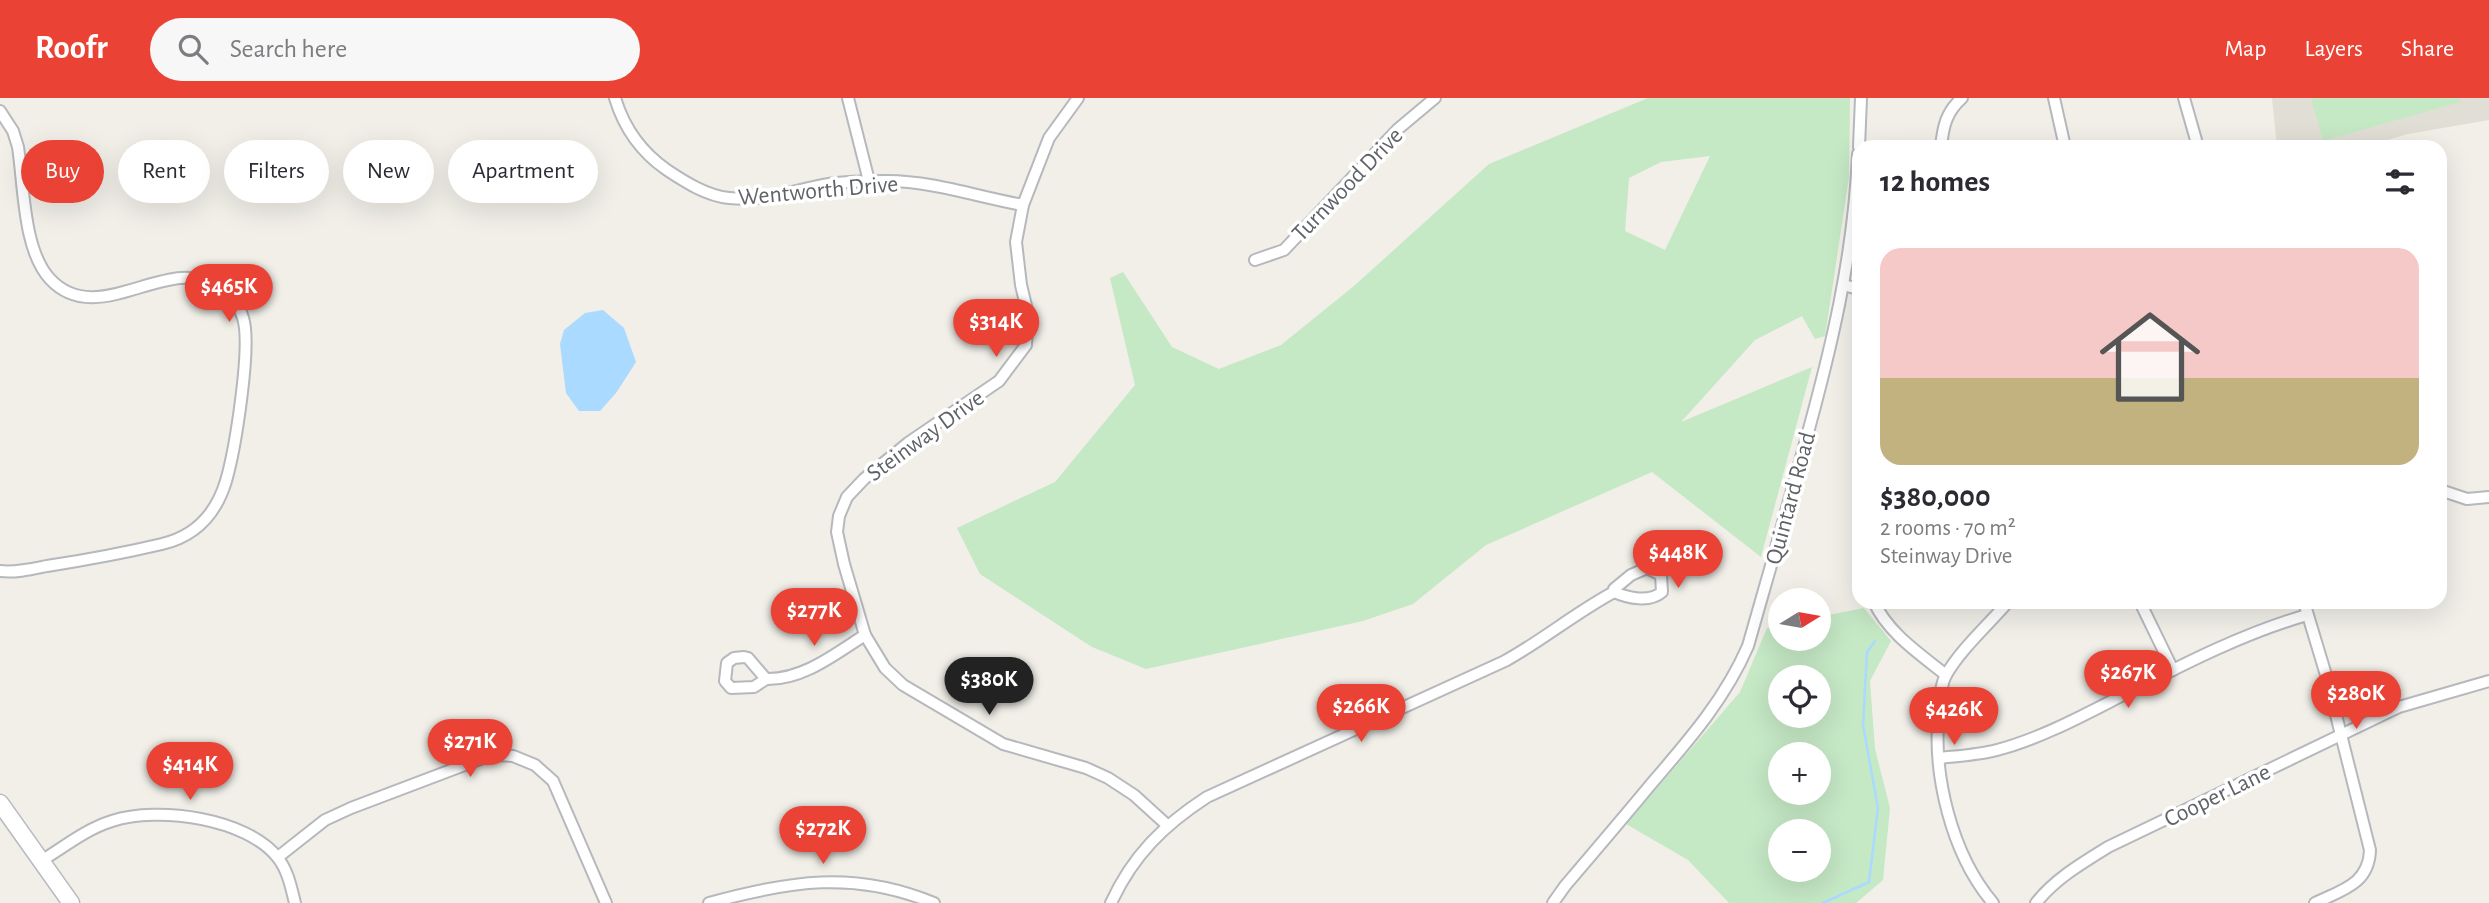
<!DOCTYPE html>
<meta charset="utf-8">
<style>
body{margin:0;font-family:"Alegreya Sans",sans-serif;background:#f7f7f7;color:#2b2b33;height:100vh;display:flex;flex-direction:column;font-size:26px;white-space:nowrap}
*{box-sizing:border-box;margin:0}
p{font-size:23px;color:#7c7c81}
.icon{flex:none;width:38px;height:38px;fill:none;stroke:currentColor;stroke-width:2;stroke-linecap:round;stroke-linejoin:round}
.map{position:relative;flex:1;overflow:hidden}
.side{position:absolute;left:1852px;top:42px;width:595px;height:469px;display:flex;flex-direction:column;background:#fff;border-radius:21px;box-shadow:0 7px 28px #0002}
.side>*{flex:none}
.hud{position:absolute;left:21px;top:42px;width:665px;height:63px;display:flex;gap:14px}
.needle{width:46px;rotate:79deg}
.buttons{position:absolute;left:1768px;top:490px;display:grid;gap:14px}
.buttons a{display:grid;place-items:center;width:63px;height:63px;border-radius:50%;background:#fff;box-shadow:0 7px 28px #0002;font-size:35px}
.price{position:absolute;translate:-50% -60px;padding:0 16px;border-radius:24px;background:#ea4335;color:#fff;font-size:23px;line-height:46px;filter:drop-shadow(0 2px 4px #0008)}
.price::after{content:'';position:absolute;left:50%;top:42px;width:21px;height:16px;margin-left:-10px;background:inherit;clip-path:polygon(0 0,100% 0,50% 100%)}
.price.current{background:#222;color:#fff}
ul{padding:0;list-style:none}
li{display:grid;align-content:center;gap:14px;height:371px;padding:0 28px}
li span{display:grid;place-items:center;height:217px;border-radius:21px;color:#555}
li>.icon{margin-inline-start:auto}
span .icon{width:126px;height:126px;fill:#fffc;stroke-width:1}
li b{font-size:30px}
h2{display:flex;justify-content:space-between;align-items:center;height:84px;padding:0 28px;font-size:30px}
.pill{padding:0 24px;border-radius:32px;background:#fff;box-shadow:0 7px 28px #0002;font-size:24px;line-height:63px}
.pill.current{background:#ea4335;color:#fff}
header{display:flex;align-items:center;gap:42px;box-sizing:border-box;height:98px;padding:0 35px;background:#ea4335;color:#fff}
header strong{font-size:33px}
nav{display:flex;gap:38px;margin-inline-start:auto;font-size:24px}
.search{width:490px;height:63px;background:#f7f7f7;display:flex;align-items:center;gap:18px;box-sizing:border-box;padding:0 24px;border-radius:38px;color:#7c7c81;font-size:26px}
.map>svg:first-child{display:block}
</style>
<header>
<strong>Roofr</strong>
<div class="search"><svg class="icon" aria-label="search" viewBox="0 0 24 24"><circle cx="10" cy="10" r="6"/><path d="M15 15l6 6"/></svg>Search here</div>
<nav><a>Map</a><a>Layers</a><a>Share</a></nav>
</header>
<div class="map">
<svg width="2489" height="805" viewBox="0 0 2489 805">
<rect width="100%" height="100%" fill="#f1efe8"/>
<path fill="#e1ded6" d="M 2272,0 L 2489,0 L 2489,22 L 2408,36 L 2364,49 L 2277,49 Z"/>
<g fill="#c5e8c5" fill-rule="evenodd">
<path d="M 1648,0 L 1850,0 L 1849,79 L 1825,238 L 1815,241 L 1802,218 L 1755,242 L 1681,324 L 1812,269 L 1761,459 L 1652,374 L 1486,447 L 1413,506 L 1363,523 L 1146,571 L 1092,549 L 980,476 L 957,430 L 1055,384 L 1135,287 L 1110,180 L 1123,174 L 1172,249 L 1219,271 L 1281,247 L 1354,188 L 1489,66 ZM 1710,58 L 1665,152 L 1625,133 L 1629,80 L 1661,64 Z"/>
<path d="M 2311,0 L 2459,0 L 2460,4 L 2323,43 Z"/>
<path d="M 1864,510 L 1891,543 L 1870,583 L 1875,651 L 1890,710 L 1883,782 L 1856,805 L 1729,805 L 1688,762 L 1626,726 L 1740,594 L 1767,530 L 1780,527 L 1780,541 L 1818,541 L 1818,519 ZM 1818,579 L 1818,618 L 1780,618 L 1780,579 ZM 1780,656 L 1818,656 L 1818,695 L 1780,695 ZM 1780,733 L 1818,733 L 1818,772 L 1780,772 Z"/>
</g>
<path fill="#aadaff" d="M 603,212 L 624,230 L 636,264 L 616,295 L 600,313 L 579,313 L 566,295 L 560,246 L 564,232 L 585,215 Z"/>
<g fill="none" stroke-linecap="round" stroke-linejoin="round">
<path stroke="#aadaff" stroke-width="2.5" d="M 1823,805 L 1869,784 L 1878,710 L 1863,627 L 1867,554 L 1875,543"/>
<g stroke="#b5b8bc" stroke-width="14">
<g id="street">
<path d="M 615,0 C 624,30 641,54 667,72 C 685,84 707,98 729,100 C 766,104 794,92 829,86 C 848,83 868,83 887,83 C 933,83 978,99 1023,107"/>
<path d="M 848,0 L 869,83"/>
<path d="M 1078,0 L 1049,40 L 1023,107 L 1016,144 L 1021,187 L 1028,216 L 1026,247 L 999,283 L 908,345 L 864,381 L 847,399 L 839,418 L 837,434 L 844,466 L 865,537 L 885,570 L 903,587 L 1003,646 L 1086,670 L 1108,680 L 1134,697 L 1167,727"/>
<path d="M 2054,0 L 2065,49"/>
<path d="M 2184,0 L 2198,49"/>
<path d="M 0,13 L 13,33 L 18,49 C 24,88 23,152 50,181 C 87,221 138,183 181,180 C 206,178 236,195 243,220 C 252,248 235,352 226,383 C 216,416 196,438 162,446 C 124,455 86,462 47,468 C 32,471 15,475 0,473"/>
<path d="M 1859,49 L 1861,0"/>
<path d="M 1941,49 C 1943,29 1946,14 1962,0"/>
<path d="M 1255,162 L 1284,152 L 1398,31 L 1435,0"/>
<path d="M 1844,187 L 1858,191"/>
<path d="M 2440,392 L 2467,401 L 2489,399"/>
<path d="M 1647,470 L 1661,477 L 1662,494 C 1649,505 1628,500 1614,494 L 1614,491 L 1631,477 Z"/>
<path d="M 1874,504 C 1888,535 1920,556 1946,577"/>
<path d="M 2140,504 L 2173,572"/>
<path d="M 2304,504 L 2326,577 L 2370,752 C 2369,786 2342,792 2315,805"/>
<path d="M 744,559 L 748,560 L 766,581 L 754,589 L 731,590 L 725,583 L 727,565 L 734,560 Z"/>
<path d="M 766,581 C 803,582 835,556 865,537"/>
<path d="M 1939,660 C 1958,658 1978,657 1997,652 C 2042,640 2084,617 2125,596 C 2184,566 2244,535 2307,517"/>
<path d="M 278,759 L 325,722 L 351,710 L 483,660 L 496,657 L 513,658 L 535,667 L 553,683 L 606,805"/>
<path d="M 41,763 C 64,749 86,731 112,723 C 158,708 247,720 278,760 C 288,773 291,789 295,805"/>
<path d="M 709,805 C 789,783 854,772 934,805"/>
<path d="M 1111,805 C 1133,757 1164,727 1207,699 L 1505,563 C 1543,542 1575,515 1614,494"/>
<path d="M 1553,805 L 1565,788 C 1594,754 1623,720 1652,685 C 1689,642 1725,601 1748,548 C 1767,482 1786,415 1804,349 C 1831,252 1854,157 1858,56"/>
<path d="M 1993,805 C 1952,757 1932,677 1939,614 C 1940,602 1940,588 1946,577 C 1961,551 1988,527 2008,504"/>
<path d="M 2036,805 C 2055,781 2082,765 2108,749 L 2399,609 L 2489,583"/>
</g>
</g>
<g stroke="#b6babf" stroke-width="19">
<path id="secondary" d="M 0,705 L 71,805"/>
</g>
<use href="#street" stroke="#fff" stroke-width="10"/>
<use href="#secondary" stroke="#fff" stroke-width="16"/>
</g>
<g text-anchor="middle" stroke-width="7" stroke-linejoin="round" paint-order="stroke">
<g font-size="24" fill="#5f6368" stroke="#fff">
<text transform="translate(1347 86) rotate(-46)" y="8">Turnwood Drive</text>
<text transform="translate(818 92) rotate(-5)" y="8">Wentworth Drive</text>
<text transform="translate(925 337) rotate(-36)" y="8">Steinway Drive</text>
<text transform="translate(1790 400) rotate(-75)" y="8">Quintard Road</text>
<text transform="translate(2217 697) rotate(-26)" y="8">Cooper Lane</text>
</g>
</g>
</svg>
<div class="buttons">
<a><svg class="needle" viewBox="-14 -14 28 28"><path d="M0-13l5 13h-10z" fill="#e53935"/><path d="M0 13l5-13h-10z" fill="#7c7c81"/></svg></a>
<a><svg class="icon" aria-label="locate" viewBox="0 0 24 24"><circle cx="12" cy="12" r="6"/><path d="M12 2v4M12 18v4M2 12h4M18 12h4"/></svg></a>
<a>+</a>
<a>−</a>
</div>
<b class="price" style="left:229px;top:226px">$465K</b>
<b class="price" style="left:996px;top:261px">$314K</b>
<b class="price" style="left:1678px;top:492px">$448K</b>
<b class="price" style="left:814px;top:550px">$277K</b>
<b class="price" style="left:2128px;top:612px">$267K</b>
<b class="price current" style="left:989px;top:619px">$380K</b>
<b class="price" style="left:2356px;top:633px">$280K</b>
<b class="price" style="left:1361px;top:646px">$266K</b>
<b class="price" style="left:1954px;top:649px">$426K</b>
<b class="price" style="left:470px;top:681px">$271K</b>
<b class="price" style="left:190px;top:704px">$414K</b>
<b class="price" style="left:823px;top:768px">$272K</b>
<div class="hud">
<a class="pill current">Buy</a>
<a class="pill">Rent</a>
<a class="pill">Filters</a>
<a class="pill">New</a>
<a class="pill">Apartment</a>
</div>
<section class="side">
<h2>12 homes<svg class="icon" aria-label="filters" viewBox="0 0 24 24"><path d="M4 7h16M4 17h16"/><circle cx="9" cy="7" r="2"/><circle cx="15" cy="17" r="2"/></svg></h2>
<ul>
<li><span style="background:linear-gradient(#f6c9c9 60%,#c2b280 0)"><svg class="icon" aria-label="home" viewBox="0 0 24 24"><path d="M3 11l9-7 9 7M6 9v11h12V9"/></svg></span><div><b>$380,000</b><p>2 rooms · 70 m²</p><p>Steinway Drive</p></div></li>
</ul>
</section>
</div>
